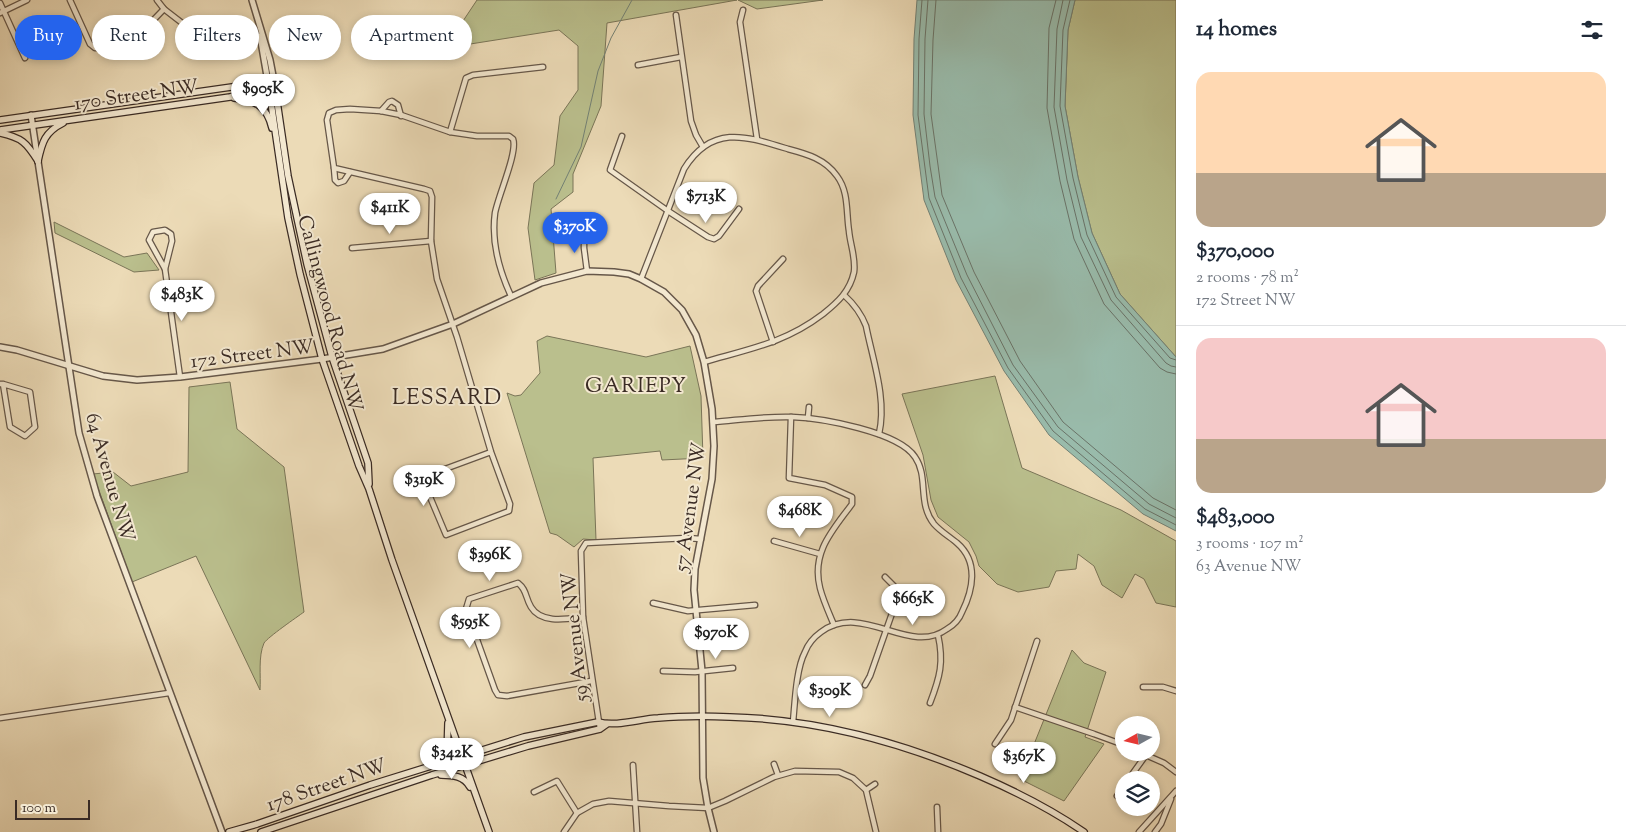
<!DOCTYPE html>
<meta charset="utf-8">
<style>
body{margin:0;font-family:"Sorts Mill Goudy",serif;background:#f6f6f7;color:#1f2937;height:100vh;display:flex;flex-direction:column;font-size:19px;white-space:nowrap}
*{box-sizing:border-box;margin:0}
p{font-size:16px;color:#747a83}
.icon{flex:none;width:28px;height:28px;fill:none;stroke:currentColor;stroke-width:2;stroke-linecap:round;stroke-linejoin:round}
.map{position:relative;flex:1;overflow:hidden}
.details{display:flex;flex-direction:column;background:#fff;width:450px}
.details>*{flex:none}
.hud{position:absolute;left:15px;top:15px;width:475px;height:45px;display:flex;gap:10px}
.needle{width:32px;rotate:262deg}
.controls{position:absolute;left:1115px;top:716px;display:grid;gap:10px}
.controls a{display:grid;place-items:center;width:45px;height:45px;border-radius:50%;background:#fff;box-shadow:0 2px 8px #0003;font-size:25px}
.scale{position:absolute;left:15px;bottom:12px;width:75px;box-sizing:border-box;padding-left:5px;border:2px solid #3a2b24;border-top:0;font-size:14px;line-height:18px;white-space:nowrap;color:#3a2b24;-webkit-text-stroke:4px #f3e8d0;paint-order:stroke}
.price{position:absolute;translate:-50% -42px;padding:0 11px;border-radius:18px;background:#fff;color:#222;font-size:16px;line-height:32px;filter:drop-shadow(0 1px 2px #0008)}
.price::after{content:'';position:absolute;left:50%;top:30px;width:15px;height:11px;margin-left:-8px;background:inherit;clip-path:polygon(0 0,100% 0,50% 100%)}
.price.on{background:#2563eb;color:#fff}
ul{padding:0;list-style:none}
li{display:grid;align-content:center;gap:10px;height:265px;padding:0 20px}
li+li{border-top:1px solid #e0e1e3}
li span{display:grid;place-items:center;height:155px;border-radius:15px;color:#555}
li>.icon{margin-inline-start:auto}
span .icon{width:90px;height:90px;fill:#fffc;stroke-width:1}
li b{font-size:21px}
h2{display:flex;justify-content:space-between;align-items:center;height:60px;padding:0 20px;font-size:21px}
.chip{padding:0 18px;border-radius:22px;background:#fff;box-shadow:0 2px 8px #0003;font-size:18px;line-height:45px}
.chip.on{background:#2563eb;color:#fff}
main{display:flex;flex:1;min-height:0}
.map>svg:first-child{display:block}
</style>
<main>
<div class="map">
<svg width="1176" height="832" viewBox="0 0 1176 832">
<rect width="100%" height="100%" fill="#ecdbb7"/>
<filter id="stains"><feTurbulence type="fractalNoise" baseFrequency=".004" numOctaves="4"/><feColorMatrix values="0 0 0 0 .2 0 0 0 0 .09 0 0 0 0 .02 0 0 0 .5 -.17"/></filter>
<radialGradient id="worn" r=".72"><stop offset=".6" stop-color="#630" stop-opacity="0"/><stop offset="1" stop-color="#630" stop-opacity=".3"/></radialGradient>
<g fill="#babf8d" stroke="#7a7558">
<path d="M 477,0 L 737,0 L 607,23 L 601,106 L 573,174 L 573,192 L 551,209 L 556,273 L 535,280 L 528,228 L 534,183 L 554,165 L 560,116 L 578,90 L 578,46 L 559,30 L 445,48 Z"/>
<path d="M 738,0 L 823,0 L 757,9 Z"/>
<path d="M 1075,0 L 1176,0 L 1176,357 L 1120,294 L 1092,233 L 1078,177 L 1065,106 L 1068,30 Z"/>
<path d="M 54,222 L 124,257 L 147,253 L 159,270 L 134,272 L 55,233 Z"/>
<path d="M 547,336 L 646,357 L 690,346 L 701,396 L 703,458 L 662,460 L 660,451 L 593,458 L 596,540 L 583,539 L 574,547 L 557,535 L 550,533 L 507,393 L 515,396 L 521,395 L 540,373 L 537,341 Z"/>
<path d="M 995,376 L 1022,468 L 1121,510 L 1176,541 L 1176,607 L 1156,603 L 1144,579 L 1135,574 L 1122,598 L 1102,585 L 1094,566 L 1078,554 L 1076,569 L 1056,571 L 1049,587 L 1018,592 L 997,584 L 979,566 L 976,556 L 969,542 L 938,517 L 931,500 L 923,455 L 902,394 Z"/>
<path d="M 230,382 L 237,429 L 284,467 L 304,612 C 297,617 268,637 264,643 C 258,657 261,675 260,690 L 196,556 L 132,582 L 93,474 L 113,472 L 131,486 L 188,472 L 189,387 Z"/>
<path d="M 1072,650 L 1084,663 L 1106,672 L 1085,737 L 1104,744 L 1064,801 L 1020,779 Z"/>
</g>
<path fill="#99bbab" stroke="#738175" d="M 917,0 L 1075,0 L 1068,30 L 1065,106 L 1078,177 L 1092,233 L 1120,294 L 1176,357 L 1176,531 L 1143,514 L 1049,435 L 1004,371 L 956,280 L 924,200 L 913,115 L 914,39 Z"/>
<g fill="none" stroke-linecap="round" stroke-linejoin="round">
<g stroke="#6a7368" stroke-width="1">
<path d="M 922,0 L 919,39 L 918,115 L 929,198 L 961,278 L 1008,368 L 1053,431 L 1145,509 L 1176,525"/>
<path d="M 928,0 L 925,39 L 924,114 L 930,166 L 935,197 L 967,275 L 1013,365 L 1058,427 L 1149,504 L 1176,518"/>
<path d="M 936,0 L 933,40 L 931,114 L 938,165 L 942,195 L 974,272 L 1020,361 L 1063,422 L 1153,498 L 1176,510"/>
<path d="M 1056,0 L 1049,28 L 1047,108 L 1060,181 L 1074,239 L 1104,304 L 1160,368 L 1167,372 L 1176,374"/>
<path d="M 1063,0 L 1057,29 L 1054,107 L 1067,180 L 1081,237 L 1111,300 L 1166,363 L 1171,366 L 1176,367"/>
<path d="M 1070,0 L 1063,30 L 1060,106 L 1073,178 L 1087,235 L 1116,297 L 1170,358 L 1176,360"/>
</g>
<path stroke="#738175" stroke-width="1" d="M 556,199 L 581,147 L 598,71 L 611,38 L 632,0"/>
<g stroke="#665749" stroke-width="7">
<g id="minor">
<path d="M 70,0 L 90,44 L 95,48 L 120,46 L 137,37 L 164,9"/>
<path d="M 157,0 L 164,9 L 186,26 L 207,31"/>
<path d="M 0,3 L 25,58"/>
<path d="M 743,10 L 740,22 L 757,139"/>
<path d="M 0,13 L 27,0"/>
<path d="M 676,15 L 691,121 L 696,135 L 703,147"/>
<path d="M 638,65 L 681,57"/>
<path d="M 381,111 L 389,102 L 392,101 L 398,105 L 401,116"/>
<path d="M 450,132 L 466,78 L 473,75 L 543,67"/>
<path d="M 622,136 L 610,170 L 668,211 L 708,237 L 714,239 L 719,236 L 739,209"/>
<path d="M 334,168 L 335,180 L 338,183 L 344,181 L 350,172"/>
<path d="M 165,230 L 171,234 L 172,241 L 165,269 L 149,240 L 153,232 Z"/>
<path d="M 584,236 L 584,248 L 587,271"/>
<path d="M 352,248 L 431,241"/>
<path d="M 165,269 L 180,377"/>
<path d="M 641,279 L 684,169 C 712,124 746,136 788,149 C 807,154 825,159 837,176 C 849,192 846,212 849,231 C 850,244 856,258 854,272 C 850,291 838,302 823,314 C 785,343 749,349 704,362"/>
<path d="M 844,295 C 854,304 861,313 866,326 C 873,361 887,399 879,434"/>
<path d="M 773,342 L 756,291 L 758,286 L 783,259"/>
<path d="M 0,384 L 3,384 L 30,392 L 35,427 L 25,436 L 10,427 L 3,384"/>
<path d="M 791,417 L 789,478 L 825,485 L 852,497 L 852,504 C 833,530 811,552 820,588 C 823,600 829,613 834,625"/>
<path d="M 808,418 L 809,407"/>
<path d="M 713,422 C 739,420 766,416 792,417 C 822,418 899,432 915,457 C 929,477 917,503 934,524 C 941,532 950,537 957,543 C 979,562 973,590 962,612 C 959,620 954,625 947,629 C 909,657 863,601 821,632 C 814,637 808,644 805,652 C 796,669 795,702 793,722"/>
<path d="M 491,452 L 426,476 L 425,485 L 446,535 L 509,511 L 510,504 L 491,452 L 457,337 L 437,279 L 431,241 L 432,197 L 430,191 L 424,189 L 334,168 L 327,120 L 329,113 L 336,110 L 350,109 L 381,111 L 401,115 L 450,132 L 477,136 L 509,136 L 513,139 C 518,152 498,196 495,213 C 491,243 499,270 511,296"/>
<path d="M 774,541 L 820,554"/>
<path d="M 653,603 L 688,611 L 755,605"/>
<path d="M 583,617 C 567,619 541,624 531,607 C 525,597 527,590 518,583 L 469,599 L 466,609 L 495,690 L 498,695 L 507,696 L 591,681"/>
<path d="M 663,671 L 695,672 L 733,668"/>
<path d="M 865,685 L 870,676 L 896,602 L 895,587 L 885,577"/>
<path d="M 1143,687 L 1163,687 L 1176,691"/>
<path d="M 930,703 C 940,677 944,662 938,635"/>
<path d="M 1015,707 L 1094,734 L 1124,745"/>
<path d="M 0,718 L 169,693"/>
<path d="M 600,729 L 583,617 L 581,551 L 586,543 L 687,538 L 701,539"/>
<path d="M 995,744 L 1011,720 L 1037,641"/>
<path d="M 1139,752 L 1164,763 L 1176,772"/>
<path d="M 774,764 L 778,775"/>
<path d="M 633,765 L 637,832"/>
<path d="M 1128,780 L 1146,755"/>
<path d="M 866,790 L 875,784"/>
<path d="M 534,792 L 557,781 L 577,813"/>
<path d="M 1117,796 L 1124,787"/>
<path d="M 937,807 L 938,832"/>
<path d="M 564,832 L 577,813 L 593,804 L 609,801 L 669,806 L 708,808 L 725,801 L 774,777 L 795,771 L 839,772 L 853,778 L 866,790 L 876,832"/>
<path d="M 1139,832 L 1176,791"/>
<path d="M 1155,832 L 1161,824 L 1171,799"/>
</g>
</g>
<g stroke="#665749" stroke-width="8">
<g id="tertiary">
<path d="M 252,0 L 270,60 L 274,81"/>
<path d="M 260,36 L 268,82"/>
<path d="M 31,115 L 79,433 L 97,496 L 222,832"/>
<path d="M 0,347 L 17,350 L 103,376 L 137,380 L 180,377 L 322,359 L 383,349 L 453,324 L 541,283 L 587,271 L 614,272 L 629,274 L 641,279 L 664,292 L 682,310 L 696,335 L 704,362 L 712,409 L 714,446 L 712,479 L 695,569 L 694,590 L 702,671 L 703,778 L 708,808 L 714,832"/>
</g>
</g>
<g stroke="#3a2b24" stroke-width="8">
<g id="secondary">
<path d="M 268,82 L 288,218 L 300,274 L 322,359 L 359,466 L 369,489 L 392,560 L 489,832"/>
<path d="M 234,98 C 255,100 267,106 272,128"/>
<path d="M 0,120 L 274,81 L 288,176 L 307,264 L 332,357 L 368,463 L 369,484"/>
<path d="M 0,130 L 230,97 L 241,94 L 271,89"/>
<path d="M 0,133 C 22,138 26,142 38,161"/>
<path d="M 38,161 C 42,142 45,132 63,123"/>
<path d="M 439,763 L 445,758 L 447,755 L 448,723"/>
<path d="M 441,775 C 453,775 464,776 470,787"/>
<path d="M 229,832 L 257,824 L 370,785 L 524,737 L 598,722 C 616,727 639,719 658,718 C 682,716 706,716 730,717 C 817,719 901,742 980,776 C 1017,792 1051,809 1084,832"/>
<path d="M 261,832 L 432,775 L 528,746 L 600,729 L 607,724"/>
</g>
</g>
<use href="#minor" stroke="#f3e8d0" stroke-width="4.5"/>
<use href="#tertiary" stroke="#f3e8d0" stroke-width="5"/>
<use href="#secondary" stroke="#f3e8d0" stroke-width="5.5"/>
</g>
<g text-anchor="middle" stroke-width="4" stroke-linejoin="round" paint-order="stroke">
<g font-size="20" fill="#3a2b24" stroke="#f3e8d0">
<text transform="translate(136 94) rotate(-8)" y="7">170 Street NW</text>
<text transform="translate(331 313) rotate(75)" y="7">Callingwood Road NW</text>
<text transform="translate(252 353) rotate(-7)" y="7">172 Street NW</text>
<text transform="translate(111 477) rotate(74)" y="7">64 Avenue NW</text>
<text transform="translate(689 507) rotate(-82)" y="7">57 Avenue NW</text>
<text transform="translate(574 637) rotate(-96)" y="7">59 Avenue NW</text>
<text transform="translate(326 784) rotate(-19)" y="7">178 Street NW</text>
</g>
<g font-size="21" letter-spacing="1" fill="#3a2b24" stroke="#f3e8d0">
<text x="636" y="392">GARIEPY</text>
</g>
<g font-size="22" letter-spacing="1" fill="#3a2b24" stroke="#f3e8d0">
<text x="447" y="404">LESSARD</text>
</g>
</g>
<rect width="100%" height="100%" filter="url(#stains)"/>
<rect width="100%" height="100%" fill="url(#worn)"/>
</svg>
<div class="controls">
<a><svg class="needle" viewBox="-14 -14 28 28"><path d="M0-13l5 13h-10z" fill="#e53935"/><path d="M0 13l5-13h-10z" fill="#747a83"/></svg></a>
<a><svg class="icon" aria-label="layers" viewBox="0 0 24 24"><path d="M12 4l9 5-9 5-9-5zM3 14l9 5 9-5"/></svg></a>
</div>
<div class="scale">100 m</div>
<b class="price" style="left:263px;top:116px">$905K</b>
<b class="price" style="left:706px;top:224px">$713K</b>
<b class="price" style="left:390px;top:235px">$411K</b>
<b class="price on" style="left:575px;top:254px">$370K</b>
<b class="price" style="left:182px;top:322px">$483K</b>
<b class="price" style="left:424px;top:507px">$319K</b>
<b class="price" style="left:800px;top:538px">$468K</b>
<b class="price" style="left:490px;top:582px">$396K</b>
<b class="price" style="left:913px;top:626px">$665K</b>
<b class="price" style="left:470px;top:649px">$595K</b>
<b class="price" style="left:716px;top:660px">$970K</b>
<b class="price" style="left:830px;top:718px">$309K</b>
<b class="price" style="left:452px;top:780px">$342K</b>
<b class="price" style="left:1024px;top:784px">$367K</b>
<div class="hud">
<a class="chip on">Buy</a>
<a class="chip">Rent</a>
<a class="chip">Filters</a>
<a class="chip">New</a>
<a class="chip">Apartment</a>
</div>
</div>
<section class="details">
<h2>14 homes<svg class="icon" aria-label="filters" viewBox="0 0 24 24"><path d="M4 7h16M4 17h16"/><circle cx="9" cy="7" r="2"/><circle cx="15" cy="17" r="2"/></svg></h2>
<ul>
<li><span style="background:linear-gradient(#ffd9b3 65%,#b9a48a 0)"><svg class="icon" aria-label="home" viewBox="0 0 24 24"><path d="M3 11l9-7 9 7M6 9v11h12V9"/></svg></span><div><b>$370,000</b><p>2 rooms · 78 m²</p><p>172 Street NW</p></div></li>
<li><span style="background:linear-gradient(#f6c9c9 65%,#b9a48a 0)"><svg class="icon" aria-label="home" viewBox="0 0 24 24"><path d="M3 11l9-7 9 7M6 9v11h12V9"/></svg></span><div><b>$483,000</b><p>3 rooms · 107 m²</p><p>63 Avenue NW</p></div></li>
</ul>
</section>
</main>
